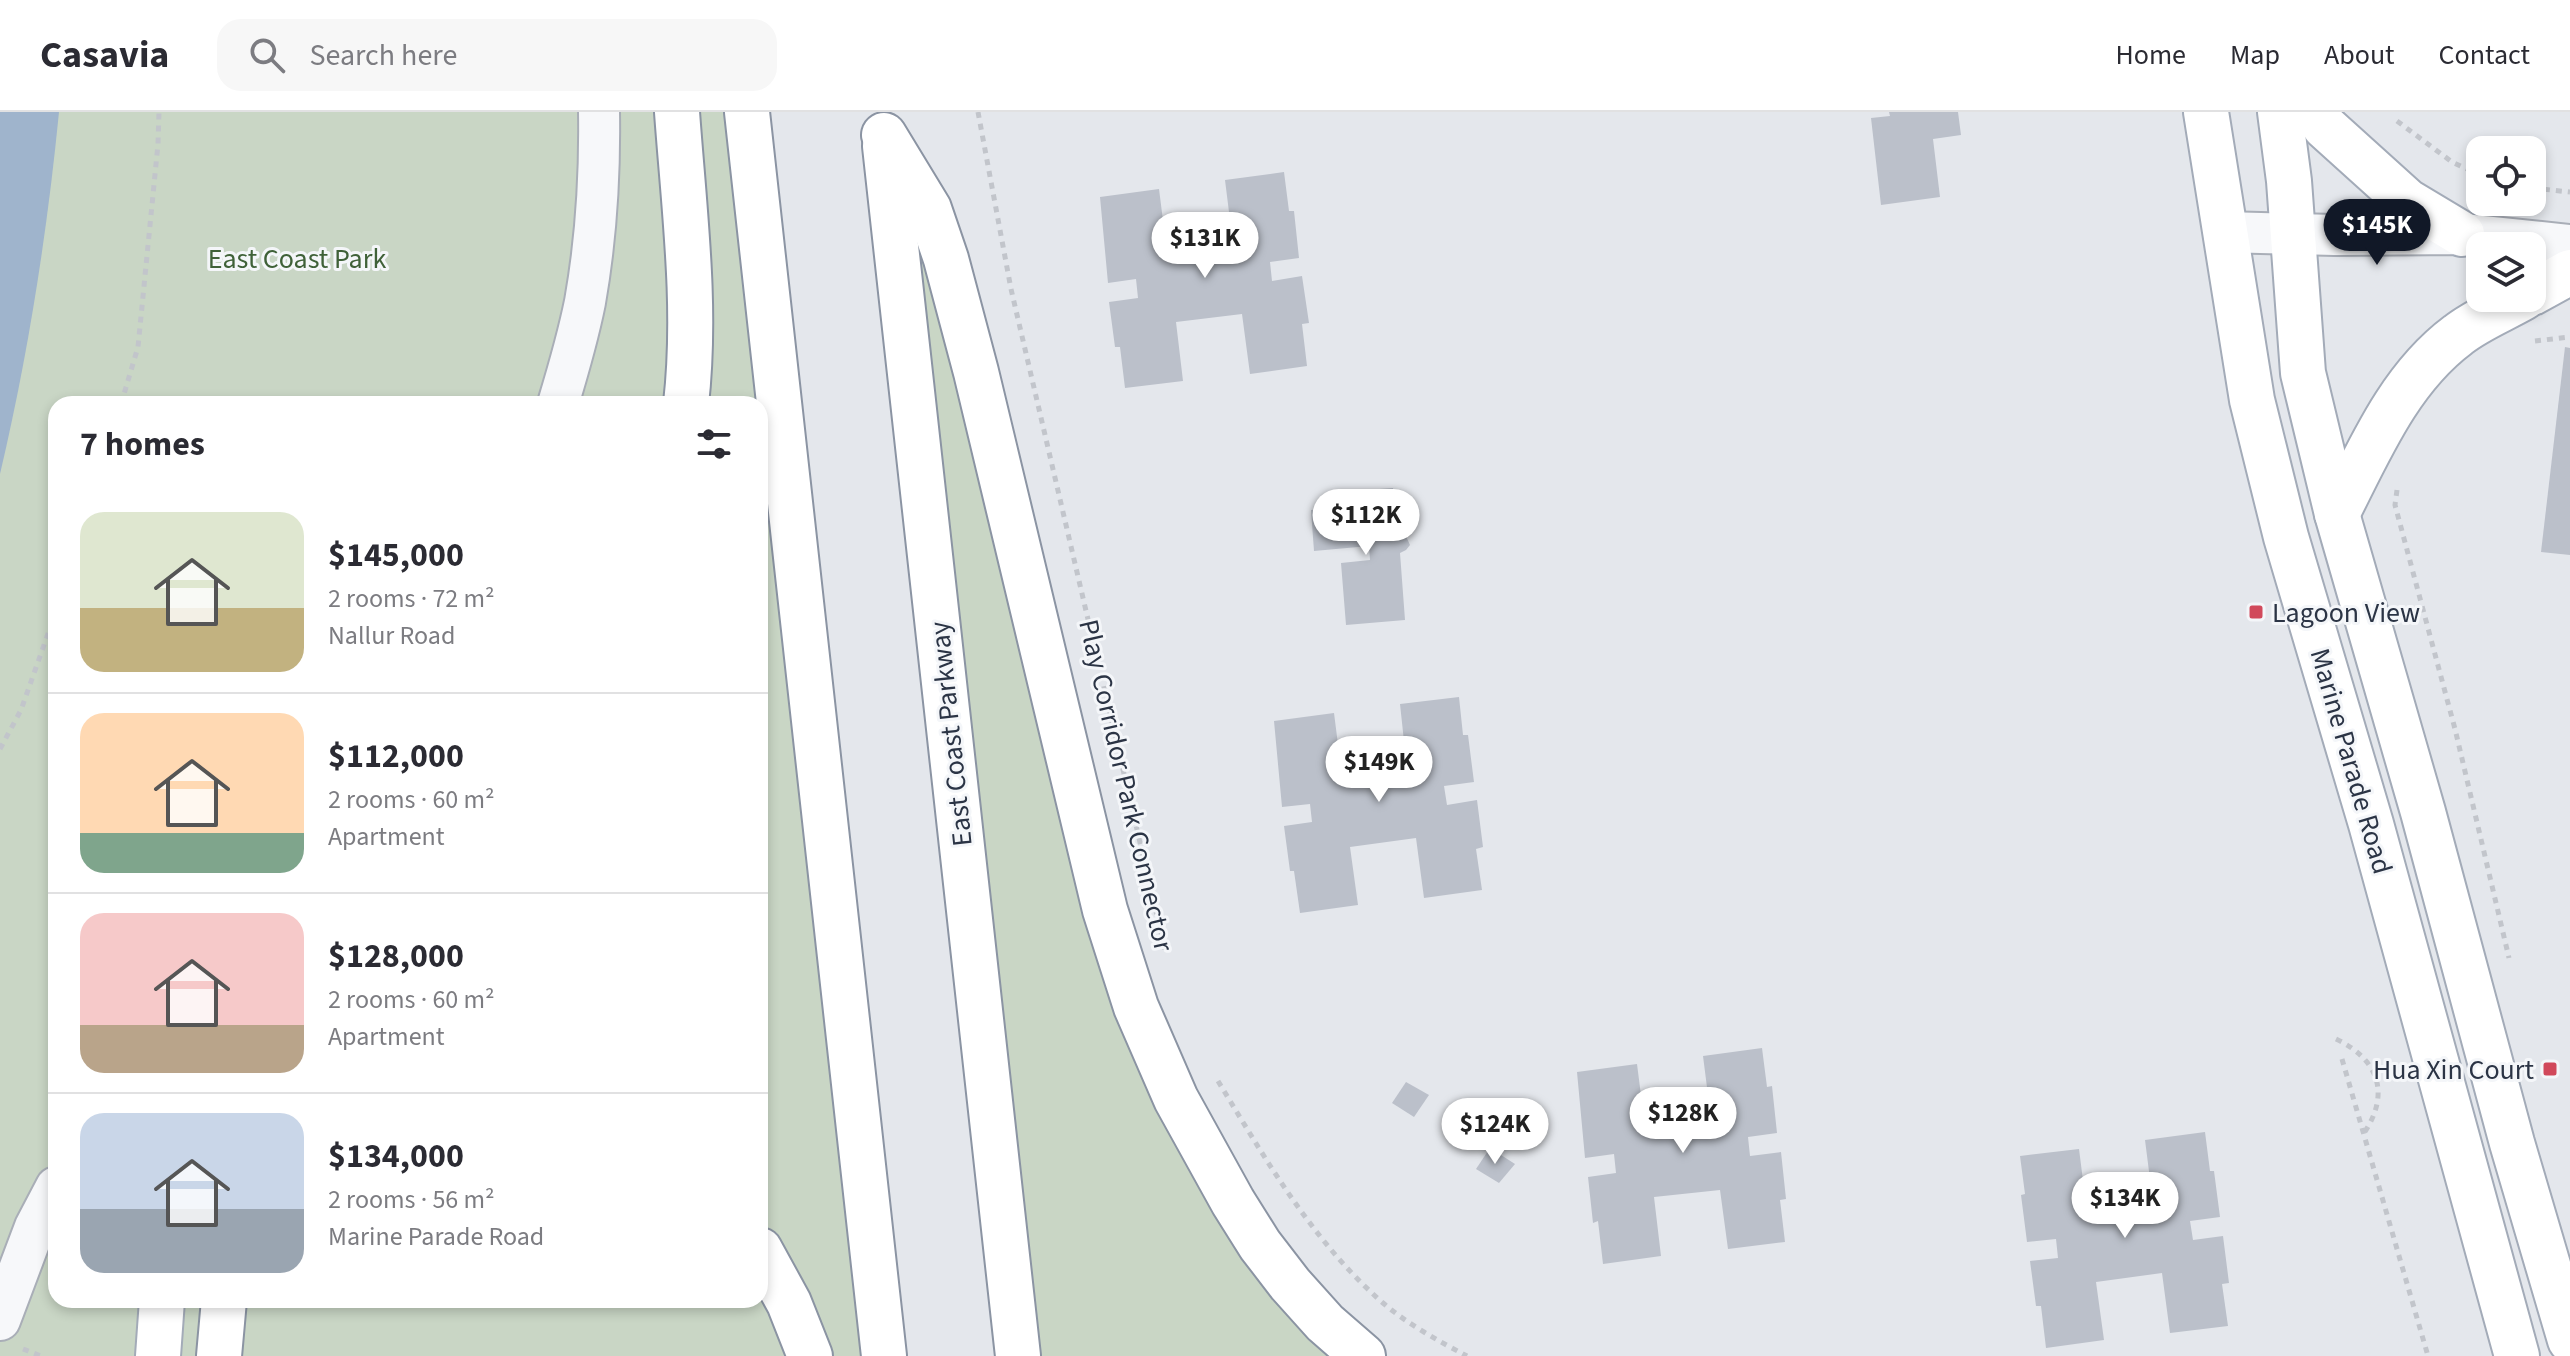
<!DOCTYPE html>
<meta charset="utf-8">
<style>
body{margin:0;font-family:"Source Sans 3",sans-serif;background:#f7f7f7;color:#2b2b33;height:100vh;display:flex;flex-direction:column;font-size:30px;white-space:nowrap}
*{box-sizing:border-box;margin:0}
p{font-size:26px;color:#7c7c81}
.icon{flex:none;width:44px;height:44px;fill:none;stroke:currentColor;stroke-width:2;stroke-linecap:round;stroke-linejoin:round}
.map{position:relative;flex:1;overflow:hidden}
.panel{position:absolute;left:48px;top:284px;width:720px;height:912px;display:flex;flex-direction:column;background:#fff;border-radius:24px;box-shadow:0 4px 12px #0003}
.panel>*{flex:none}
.buttons{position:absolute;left:2466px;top:24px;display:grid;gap:16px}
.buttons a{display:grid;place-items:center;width:80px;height:80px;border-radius:16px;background:#fff;box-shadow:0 4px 12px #0003;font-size:40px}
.price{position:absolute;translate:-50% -68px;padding:0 18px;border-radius:28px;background:#fff;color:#222;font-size:26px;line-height:52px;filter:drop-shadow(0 2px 4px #0008)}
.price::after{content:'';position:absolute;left:50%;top:48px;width:24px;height:18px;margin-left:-12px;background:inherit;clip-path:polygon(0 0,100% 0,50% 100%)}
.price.selected{background:#111827;color:#fff}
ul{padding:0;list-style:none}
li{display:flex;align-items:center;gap:24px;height:200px;padding:0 32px}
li+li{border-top:2px solid #e1e1e2}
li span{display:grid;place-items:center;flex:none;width:224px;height:160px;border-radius:24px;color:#555}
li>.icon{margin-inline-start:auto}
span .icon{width:96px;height:96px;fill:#fffc;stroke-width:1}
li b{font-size:34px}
h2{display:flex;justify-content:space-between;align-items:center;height:96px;padding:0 32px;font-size:34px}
header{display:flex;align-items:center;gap:48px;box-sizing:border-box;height:112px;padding:0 40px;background:#fff;border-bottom:2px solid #e1e1e2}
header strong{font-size:38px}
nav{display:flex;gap:44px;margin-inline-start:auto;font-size:28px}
.search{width:560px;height:72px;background:#f7f7f7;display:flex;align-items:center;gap:20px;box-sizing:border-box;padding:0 28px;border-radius:24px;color:#7c7c81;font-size:30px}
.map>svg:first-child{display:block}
</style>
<header>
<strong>Casavia</strong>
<div class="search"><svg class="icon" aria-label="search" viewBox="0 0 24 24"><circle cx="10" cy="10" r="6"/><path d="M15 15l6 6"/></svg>Search here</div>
<nav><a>Home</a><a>Map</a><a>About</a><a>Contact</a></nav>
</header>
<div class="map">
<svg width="2570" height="1244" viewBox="0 0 2570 1244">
<rect width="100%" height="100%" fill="#e4e7ec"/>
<g fill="#c9d6c5" fill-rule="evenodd">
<path d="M 0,0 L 748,0 L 885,1244 L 0,1244 ZM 56,292 L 760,292 L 760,1188 L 56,1188 Z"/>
<path d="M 885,27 L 928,97 L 1155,941 L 1362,1244 L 1019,1244 Z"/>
</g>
<path fill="#9fb4cc" d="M 0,0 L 59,0 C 47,122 28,243 0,362 Z"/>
<g fill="#bbc0ca">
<path d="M 1889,0 L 1958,0 L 1961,23 L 1933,27 L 1940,85 L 1881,93 L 1871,6 L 1890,4 Z"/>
<path d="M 1284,60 L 1289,99 L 1294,99 L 1299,146 L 1270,150 L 1272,169 L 1302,164 L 1309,211 L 1302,212 L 1307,254 L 1250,262 L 1242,202 L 1176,210 L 1183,269 L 1125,276 L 1120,235 L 1115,235 L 1109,190 L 1138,186 L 1136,167 L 1108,171 L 1100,85 L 1159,77 L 1166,132 L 1232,124 L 1225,68 Z"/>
<path d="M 2565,235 L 2570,236 L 2570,443 L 2541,440 Z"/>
<path d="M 1393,376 L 1396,408 L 1385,409 L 1386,421 L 1405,422 L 1410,433 L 1406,438 L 1400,441 L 1405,508 L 1346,513 L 1341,451 L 1370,448 L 1369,434 L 1314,439 L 1311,398 L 1367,393 L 1366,378 Z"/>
<path d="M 1459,585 L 1463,623 L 1468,623 L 1474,670 L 1444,674 L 1447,693 L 1477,688 L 1483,735 L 1476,737 L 1482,778 L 1424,786 L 1416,726 L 1350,735 L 1358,793 L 1300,801 L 1294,759 L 1290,759 L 1284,714 L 1312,710 L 1310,692 L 1282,695 L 1274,609 L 1334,601 L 1341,656 L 1406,648 L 1400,592 Z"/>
<path d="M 1762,936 L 1767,975 L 1772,974 L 1777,1021 L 1748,1025 L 1750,1044 L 1781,1040 L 1786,1087 L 1780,1088 L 1785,1130 L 1728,1137 L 1720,1078 L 1654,1085 L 1661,1144 L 1603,1152 L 1598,1109 L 1593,1111 L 1588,1065 L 1616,1061 L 1614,1042 L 1585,1046 L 1577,960 L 1637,952 L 1644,1007 L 1710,999 L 1703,944 Z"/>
<path d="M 1406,970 L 1429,983 L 1414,1005 L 1392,991 Z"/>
<path d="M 2205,1020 L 2210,1059 L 2214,1059 L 2220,1105 L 2190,1109 L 2193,1128 L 2223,1124 L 2229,1171 L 2222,1172 L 2228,1214 L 2170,1221 L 2162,1161 L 2096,1170 L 2104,1228 L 2046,1236 L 2041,1194 L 2036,1194 L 2030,1149 L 2058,1146 L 2056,1127 L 2027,1130 L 2021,1083 L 2025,1082 L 2020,1044 L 2079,1037 L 2086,1092 L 2152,1083 L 2145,1028 Z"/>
<path d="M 1490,1036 L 1515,1052 L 1499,1071 L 1476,1057 Z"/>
</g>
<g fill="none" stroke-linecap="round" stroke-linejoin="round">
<g stroke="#a9aeb7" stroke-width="44">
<g id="minor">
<path d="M 2224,120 L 2335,123 L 2462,122 L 2570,133"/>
<path d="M 558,292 C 568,259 578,225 585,190 C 596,128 600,63 599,0"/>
<path d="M 0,1208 L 35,1115 L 56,1075"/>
</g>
</g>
<g stroke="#a3abb8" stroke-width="48">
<g id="major">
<path d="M 2206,0 L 2252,288 L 2286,425 L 2371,712 L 2517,1244"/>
<path d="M 2280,0 L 2289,69 L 2303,261 L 2337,402 L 2423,700 L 2512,1031 L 2570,1228"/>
<path d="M 2315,0 L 2325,15 L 2407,89 L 2462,122"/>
<path d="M 2532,181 L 2570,160"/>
<path d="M 2337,402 C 2369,339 2399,267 2458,223 C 2477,208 2502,198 2523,186"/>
<path d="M 158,1244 L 162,1188"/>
</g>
</g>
<g stroke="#8b94a3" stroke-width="48">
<g id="highway">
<path d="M 677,0 C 684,97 697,195 686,292"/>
<path d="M 747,0 L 884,1244"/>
<path d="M 884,23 L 929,97 L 946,147 L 976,260 L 1105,798 L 1136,895 L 1176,987 L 1233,1090 L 1260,1133 L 1290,1172 L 1325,1211 L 1363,1244"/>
<path d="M 885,34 L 1018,1244"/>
<path d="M 760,1138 L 789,1191 L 810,1244"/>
<path d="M 219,1244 L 224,1188"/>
</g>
</g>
<g stroke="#c2c5cb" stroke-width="5" stroke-dasharray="6 6" stroke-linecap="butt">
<path d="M 978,0 L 1011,177 L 1166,842"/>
<path d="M 2397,9 L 2452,50 L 2480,63"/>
<path d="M 2532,76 L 2570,80"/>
<path d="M 2535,229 L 2570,225"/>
<path d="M 121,292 L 138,235 L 158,32 L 159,0"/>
<path d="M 2397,378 L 2395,393 L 2455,617 L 2509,846"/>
<path d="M 0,637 L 21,598 L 56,499"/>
<path d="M 2336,927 C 2378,947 2391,981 2364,1021"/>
<path d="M 2342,947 L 2428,1244"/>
<path d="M 1218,969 C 1266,1048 1313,1130 1383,1191 C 1406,1211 1440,1230 1467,1244"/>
<path d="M 23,1237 L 41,1244"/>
</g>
<use href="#minor" stroke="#f7f8fa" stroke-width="40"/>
<use href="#major" stroke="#fff" stroke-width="44"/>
<use href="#highway" stroke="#fff" stroke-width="44"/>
</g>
<g fill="#d1495b" stroke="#f4f6f9" stroke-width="3">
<rect x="2248" y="492" width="16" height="16" rx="4"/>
<rect x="2542" y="949" width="16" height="16" rx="4"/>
</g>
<g text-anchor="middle" stroke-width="6" stroke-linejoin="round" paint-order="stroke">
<g font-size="28" fill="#3f6138" stroke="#f4f6f9">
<text x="297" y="156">East Coast Park</text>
</g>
<g font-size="28" fill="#2b3445" stroke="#f4f6f9" text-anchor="start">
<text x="2272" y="510">Lagoon View</text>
<text x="2534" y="967" text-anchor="end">Hua Xin Court</text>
</g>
<g font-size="28" fill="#2b3445" stroke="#f4f6f9">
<text transform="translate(950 622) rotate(-96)" y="10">East Coast Parkway</text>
<text transform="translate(2352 649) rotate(74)" y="10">Marine Parade Road</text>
<text transform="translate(1127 673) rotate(77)" y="10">Play Corridor Park Connector</text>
</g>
</g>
</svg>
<div class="buttons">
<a><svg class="icon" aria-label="locate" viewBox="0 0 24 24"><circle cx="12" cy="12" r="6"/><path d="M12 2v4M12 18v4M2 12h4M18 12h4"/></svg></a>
<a><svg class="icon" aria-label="layers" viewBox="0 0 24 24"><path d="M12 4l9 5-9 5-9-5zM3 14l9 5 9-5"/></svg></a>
</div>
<b class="price selected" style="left:2377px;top:155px">$145K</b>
<b class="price" style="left:1205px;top:168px">$131K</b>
<b class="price" style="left:1366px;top:445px">$112K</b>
<b class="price" style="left:1379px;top:692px">$149K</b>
<b class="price" style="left:1683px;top:1043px">$128K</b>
<b class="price" style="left:1495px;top:1054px">$124K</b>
<b class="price" style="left:2125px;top:1128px">$134K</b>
<section class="panel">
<h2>7 homes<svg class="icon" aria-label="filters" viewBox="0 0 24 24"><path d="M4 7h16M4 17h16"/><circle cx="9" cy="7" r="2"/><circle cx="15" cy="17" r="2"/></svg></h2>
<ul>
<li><span style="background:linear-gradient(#dfe7d0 60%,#c2b280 0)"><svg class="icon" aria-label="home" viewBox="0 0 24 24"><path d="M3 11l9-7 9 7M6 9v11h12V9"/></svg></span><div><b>$145,000</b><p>2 rooms · 72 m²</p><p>Nallur Road</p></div></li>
<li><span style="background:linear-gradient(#ffd9b3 75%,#7fa58c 0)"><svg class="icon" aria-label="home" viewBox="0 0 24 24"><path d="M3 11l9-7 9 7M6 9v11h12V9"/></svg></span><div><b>$112,000</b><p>2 rooms · 60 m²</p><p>Apartment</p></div></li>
<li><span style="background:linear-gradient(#f6c9c9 70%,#b9a48a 0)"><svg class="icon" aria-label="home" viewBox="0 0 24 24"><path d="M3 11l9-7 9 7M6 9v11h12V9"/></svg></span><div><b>$128,000</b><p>2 rooms · 60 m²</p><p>Apartment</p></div></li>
<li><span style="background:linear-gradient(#c9d6e8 60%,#9aa5b1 0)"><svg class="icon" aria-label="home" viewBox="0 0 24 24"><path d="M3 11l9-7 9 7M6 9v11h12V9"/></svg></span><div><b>$134,000</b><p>2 rooms · 56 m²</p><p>Marine Parade Road</p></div></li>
</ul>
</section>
</div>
